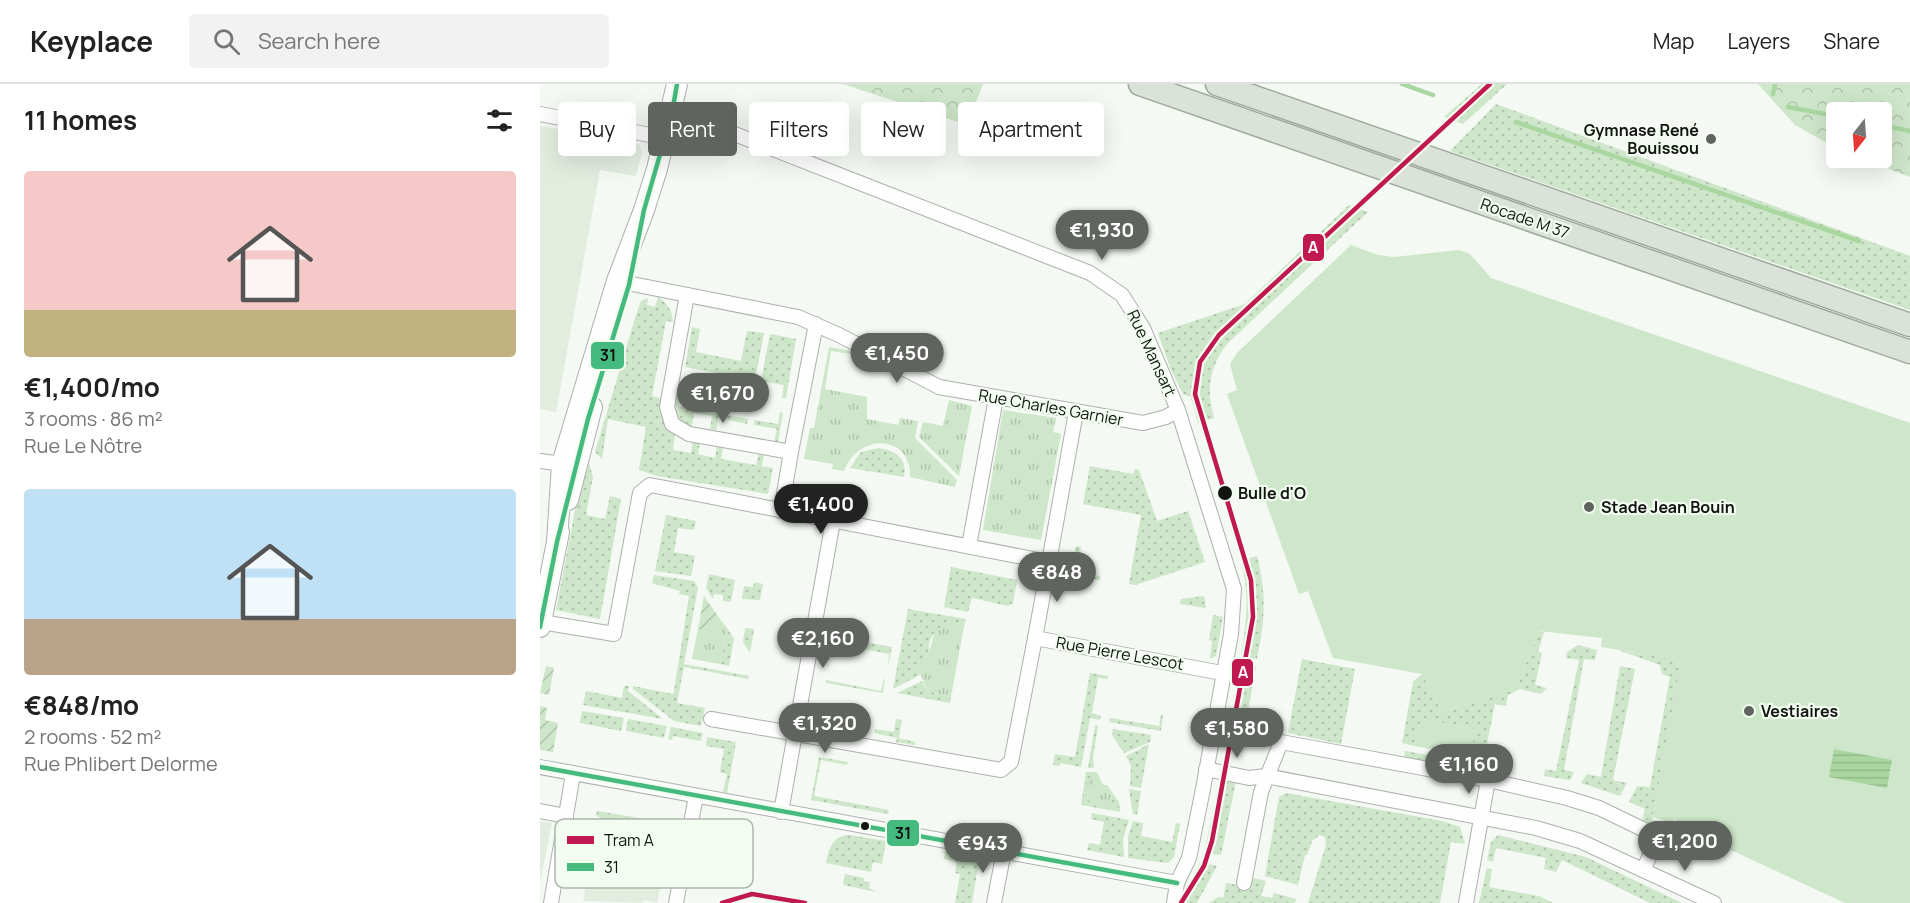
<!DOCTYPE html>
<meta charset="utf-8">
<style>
body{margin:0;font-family:Manrope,sans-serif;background:#f2f2f2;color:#222;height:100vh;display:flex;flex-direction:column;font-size:22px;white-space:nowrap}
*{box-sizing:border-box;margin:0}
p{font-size:20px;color:#767676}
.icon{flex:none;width:33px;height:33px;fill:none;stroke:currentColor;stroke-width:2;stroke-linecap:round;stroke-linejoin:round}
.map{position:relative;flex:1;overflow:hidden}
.side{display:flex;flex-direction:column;background:#fff;width:540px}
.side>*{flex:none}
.hud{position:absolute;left:18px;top:18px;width:570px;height:54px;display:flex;gap:12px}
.needle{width:39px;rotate:197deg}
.buttons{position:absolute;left:1286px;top:18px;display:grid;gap:12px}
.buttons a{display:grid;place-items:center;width:66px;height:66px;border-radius:6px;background:#fff;box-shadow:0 6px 24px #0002;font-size:30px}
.price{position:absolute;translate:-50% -51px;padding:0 14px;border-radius:21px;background:#60645f;color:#fff;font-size:20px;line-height:39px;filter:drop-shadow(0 2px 3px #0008)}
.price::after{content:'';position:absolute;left:50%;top:36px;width:18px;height:14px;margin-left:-9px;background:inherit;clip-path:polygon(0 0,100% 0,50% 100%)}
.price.current{background:#222;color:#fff}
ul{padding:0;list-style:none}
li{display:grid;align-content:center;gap:12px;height:318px;padding:0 24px}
li span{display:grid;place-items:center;height:186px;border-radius:6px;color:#555}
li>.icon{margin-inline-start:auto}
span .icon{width:108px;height:108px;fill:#fffc;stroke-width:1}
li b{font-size:26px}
h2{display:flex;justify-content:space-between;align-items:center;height:72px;padding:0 24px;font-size:26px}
.chip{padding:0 21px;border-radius:6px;background:#fff;box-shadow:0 6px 24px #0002;font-size:21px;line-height:54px}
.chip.current{background:#60645f;color:#fff}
header{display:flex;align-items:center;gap:36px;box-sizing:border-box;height:84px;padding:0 30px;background:#fff;border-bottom:2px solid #e0e0e0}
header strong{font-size:28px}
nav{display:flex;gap:33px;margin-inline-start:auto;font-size:21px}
.search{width:420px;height:54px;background:#f2f2f2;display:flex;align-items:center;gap:15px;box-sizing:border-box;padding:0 21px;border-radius:6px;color:#767676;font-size:22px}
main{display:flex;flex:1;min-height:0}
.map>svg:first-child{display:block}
</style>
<header>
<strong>Keyplace</strong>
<div class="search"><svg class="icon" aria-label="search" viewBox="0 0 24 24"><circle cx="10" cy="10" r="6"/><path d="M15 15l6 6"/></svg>Search here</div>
<nav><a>Map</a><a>Layers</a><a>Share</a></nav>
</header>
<main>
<section class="side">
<h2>11 homes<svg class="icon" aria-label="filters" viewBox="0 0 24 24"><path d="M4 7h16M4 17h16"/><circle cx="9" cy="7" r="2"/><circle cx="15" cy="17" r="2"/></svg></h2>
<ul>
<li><span style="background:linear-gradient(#f6c9c9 75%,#c2b280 0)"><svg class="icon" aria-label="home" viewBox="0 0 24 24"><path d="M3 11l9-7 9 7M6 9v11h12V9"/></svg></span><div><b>€1,400/mo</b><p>3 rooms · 86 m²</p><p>Rue Le Nôtre</p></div></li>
<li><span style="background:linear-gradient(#bfe0f5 70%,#b9a48a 0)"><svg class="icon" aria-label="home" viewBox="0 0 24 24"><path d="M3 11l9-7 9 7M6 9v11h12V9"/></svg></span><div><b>€848/mo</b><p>2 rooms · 52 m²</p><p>Rue Phlibert Delorme</p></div></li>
</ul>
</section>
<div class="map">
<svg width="1370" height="819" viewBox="0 0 1370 819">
<defs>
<pattern id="grass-dots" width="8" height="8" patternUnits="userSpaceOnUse" patternTransform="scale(1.5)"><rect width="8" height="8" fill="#cee6c9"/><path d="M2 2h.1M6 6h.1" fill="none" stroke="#b0c4ac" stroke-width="1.8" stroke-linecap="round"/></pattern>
<pattern id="forest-crowns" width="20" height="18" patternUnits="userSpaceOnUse" patternTransform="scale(1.5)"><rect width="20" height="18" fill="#cee6c9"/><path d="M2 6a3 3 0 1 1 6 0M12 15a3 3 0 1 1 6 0" fill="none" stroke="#b0c4ac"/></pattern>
<pattern id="park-tufts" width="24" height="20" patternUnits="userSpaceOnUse" patternTransform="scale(1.5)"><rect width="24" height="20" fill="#cee6c9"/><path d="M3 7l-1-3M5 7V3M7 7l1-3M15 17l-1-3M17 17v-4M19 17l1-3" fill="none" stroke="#b0c4ac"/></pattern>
<pattern id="garden-furrows" width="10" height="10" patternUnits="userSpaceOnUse" patternTransform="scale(1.5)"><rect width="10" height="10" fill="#cee6c9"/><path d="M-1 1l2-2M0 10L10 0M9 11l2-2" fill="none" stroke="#b0c4ac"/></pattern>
<pattern id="water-rules" width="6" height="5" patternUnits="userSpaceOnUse" patternTransform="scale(1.5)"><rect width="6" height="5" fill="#aad7a0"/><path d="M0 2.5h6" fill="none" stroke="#91b889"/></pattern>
</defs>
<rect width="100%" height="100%" fill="#f4f9f3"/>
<g fill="#e2ede0">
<path d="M 0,42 L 92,57 L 100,62 L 102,69 L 96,92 L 60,86 L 16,328 L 0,325 Z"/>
<path d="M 60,732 L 83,750 L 81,753 L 128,762 L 117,819 L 104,816 L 103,819 L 43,817 Z"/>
<path d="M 0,737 L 12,739 L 0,799 Z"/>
</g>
<g fill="url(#grass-dots)">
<path d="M 942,0 L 967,0 L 923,40 L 904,33 Z"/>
<path d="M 956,20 L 1370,172 L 1370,226 L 910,67 Z"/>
<path d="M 809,121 L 828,128 L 687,260 C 669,284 666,305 674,334 L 658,339 L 651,313 L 643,310 L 630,283 L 618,249 L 705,220 Z"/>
<path d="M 118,213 C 128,220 132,226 133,238 L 126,237 L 112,312 L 123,315 L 130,345 L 135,350 L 133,366 L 151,369 L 153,357 L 160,358 L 158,370 L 175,374 L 177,362 L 183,363 L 181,375 L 216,381 L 219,370 L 224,371 L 222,382 L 233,384 L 228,410 L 117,392 L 99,386 L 106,343 L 68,335 L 62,375 L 55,368 L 96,231 L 101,217 L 108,214 L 107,221 L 115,223 Z"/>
<path d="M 152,243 L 160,245 L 156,268 L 201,277 L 207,247 L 224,249 L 215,296 L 145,283 Z"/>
<path d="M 230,250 L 256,255 L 246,314 L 242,314 L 244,301 L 221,297 Z"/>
<path d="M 136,309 L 141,309 L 139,322 L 208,335 L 207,340 L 178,334 L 176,346 L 170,345 L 172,332 L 154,329 L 152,342 C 134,338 133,324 136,309 Z"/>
<path d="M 240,328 L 243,329 L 238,358 L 234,358 L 237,345 L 214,341 L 214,336 L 238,340 Z"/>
<path d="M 338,364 C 355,366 368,374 364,393 L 310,384 L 321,368 Z"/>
<path d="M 46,369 L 53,393 L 46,431 L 65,435 L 70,412 L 81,415 L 60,535 L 16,526 Z"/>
<path d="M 550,382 L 593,390 L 595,385 L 599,386 L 617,437 L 648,427 L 665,478 L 595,501 L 589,500 L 601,431 L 543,420 Z"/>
<path d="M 126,431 L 156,437 L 154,446 L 138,444 L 134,468 L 155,472 L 151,492 L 115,487 Z"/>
<path d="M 536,462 L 541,463 L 537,488 L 560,492 L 560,496 L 530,490 Z"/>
<path d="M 717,472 C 727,511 725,536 717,575 L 701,572 C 707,535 710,513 701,477 Z"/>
<path d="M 411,483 L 477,496 L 473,519 L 468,522 L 432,514 L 428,528 L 404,523 Z"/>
<path d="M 169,490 L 195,496 L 191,518 L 183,517 L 183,511 L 174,510 L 173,515 L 166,504 Z"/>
<path d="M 114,491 L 154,497 L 158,504 L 144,580 L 209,592 L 208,595 L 144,583 L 137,619 L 165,624 L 161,642 L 134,637 L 93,605 L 93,602 L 133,610 L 134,607 L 149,512 L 139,510 L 140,507 L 112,499 Z"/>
<path d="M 214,498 L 223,500 L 220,516 L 202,515 L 204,502 L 213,503 Z"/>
<path d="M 664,512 L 666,524 L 640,520 L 641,515 Z"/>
<path d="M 368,525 L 426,535 L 424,542 C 410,540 393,542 389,560 C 388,567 391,562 388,569 C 384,578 378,581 380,591 L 353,605 Z"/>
<path d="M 673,531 L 683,533 L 676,572 L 670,575 L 672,557 L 669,556 Z"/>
<path d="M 187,544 L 194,555 L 189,582 L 180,580 Z"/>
<path d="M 205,544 L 214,545 L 210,569 L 203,558 Z"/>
<path d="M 999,547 L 1004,548 L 998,568 L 1002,569 L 995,601 L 1007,604 L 1001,610 L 980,605 L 968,611 L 966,622 L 955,620 L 944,675 L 930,672 L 935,645 L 881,635 L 875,662 L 862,659 L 873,598 L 882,590 L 902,628 L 976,604 Z"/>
<path d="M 325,558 L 352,563 L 348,584 L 349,570 L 324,565 Z"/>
<path d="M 1038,561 L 1057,566 L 1055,576 L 1044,575 L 1024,686 L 1034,688 L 1030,696 L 1004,692 L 1005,685 L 1016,687 L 1039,576 L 1026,574 L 1027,568 Z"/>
<path d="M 1078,566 L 1142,576 L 1111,743 L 1102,736 L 1105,725 L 1089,718 L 1097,702 L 1110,703 L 1130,593 L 1122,590 L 1120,581 Z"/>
<path d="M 762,575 L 815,585 L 801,660 L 748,649 Z"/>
<path d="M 700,580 L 716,583 L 701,666 L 686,664 Z"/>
<path d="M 1080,582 L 1095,585 L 1073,696 L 1087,699 L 1080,712 L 1041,699 L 1047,690 L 1061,693 Z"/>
<path d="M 550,589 L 568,592 L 568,595 L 558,594 L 552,629 L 561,632 L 560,636 L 550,634 L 541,683 L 520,679 L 520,682 L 513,681 L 515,670 L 535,673 Z"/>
<path d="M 345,592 L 343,609 L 286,599 L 286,596 L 341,607 Z"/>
<path d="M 382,597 L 388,607 L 411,613 L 410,619 L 357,609 Z"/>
<path d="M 84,602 L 89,602 L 88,607 L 123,635 L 43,621 L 46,607 L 82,614 Z"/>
<path d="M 42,627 L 84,634 L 81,647 L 40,639 Z"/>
<path d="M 621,631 L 623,631 L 621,647 L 569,638 L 570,634 L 619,642 Z"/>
<path d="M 88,635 L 127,642 L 124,654 L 86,647 Z"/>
<path d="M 356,635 L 362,636 L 359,654 L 375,658 L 375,661 L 356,658 L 357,654 L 334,649 L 335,645 L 354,648 Z"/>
<path d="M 555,641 L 558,642 L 553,674 L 554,684 L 548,684 Z"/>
<path d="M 131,643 L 163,649 L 161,657 L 133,652 L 132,656 L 128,655 Z"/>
<path d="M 573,645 L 611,651 L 610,658 L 584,669 L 572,651 Z"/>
<path d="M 167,653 L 196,658 L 187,709 L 183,708 L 187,690 L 180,688 L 184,665 L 166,662 Z"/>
<path d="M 609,660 L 601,704 L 590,702 L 591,682 L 586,672 Z"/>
<path d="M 865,667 L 937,680 L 935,688 L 864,675 Z"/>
<path d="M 279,673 L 308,678 L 307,681 L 281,676 L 274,712 L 349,726 L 348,730 L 271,716 Z"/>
<path d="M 546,688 L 557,688 L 562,699 L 550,693 L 572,711 L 563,701 L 567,701 L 579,718 L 580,728 L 541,721 Z"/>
<path d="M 680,694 L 696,697 L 681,771 L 664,769 Z"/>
<path d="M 589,705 L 601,707 L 597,731 L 593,730 Z"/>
<path d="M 746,709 L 902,737 L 920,743 L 925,760 L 911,758 L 900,819 L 768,819 L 786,761 L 785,753 L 780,751 L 772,757 L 767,771 L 765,771 L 758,801 L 725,792 L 739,713 Z"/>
<path d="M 57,727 L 129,739 L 128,745 L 131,746 L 128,762 L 80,753 L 82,749 L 56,731 Z"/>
<path d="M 552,729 L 589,736 L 583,755 L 584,773 L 547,766 L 549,759 L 560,761 L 564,738 L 551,735 Z"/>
<path d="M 593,737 L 603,739 L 601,752 L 632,758 L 636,739 L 640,740 L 634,773 L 628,779 L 588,774 L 588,753 Z"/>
<path d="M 309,751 L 346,757 L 342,780 L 333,778 L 331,788 L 286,779 C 289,765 292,752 309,751 Z"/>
<path d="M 958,751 L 1046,773 L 1142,819 L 1110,819 L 1022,776 L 1016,788 L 1004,785 L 1006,774 L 956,764 L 953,778 L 947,776 L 951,758 Z"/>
<path d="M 405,767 L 439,776 L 432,819 L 415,819 L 420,790 L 415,789 L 417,778 L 404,775 Z"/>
<path d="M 660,778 L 677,782 L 657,819 L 643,819 L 645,807 Z"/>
<path d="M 947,784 L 952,785 L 949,803 L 999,812 L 1013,819 L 939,819 Z"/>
<path d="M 305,790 L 324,794 L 324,797 L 330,798 L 329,804 L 336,808 L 303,801 Z"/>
<path d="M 713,794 L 726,797 L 721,812 L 732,814 L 734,809 L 756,815 L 755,819 L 669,819 L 678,813 L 683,814 L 686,799 L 711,803 Z"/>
</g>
<g fill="url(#forest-crowns)">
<path d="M 303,0 L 443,0 L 427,41 Z"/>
<path d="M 1218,0 L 1370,0 L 1370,93 L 1319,74 L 1341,74 L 1341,28 L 1296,28 L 1296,64 L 1255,41 Z"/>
</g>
<g fill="url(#park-tufts)">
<path d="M 289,263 L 317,268 L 317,271 L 291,267 L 285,305 L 327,313 L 327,335 L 358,341 L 360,334 L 378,337 L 375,354 L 417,396 L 415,403 L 370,393 C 372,351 319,347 304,387 L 292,385 L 293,380 L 264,375 L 270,344 L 274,344 Z"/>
<path d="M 409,316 L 432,322 L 419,392 L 379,353 L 383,338 L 403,342 Z"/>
<path d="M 463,326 L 516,334 L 513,348 L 521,350 L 501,456 L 443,446 Z"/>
<path d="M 180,535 L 187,544 L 180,580 L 152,575 L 158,545 L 167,547 L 168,539 Z"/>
<path d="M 415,541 L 424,542 L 411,613 L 388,607 L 379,587 C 380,580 384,576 388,570 C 397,552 387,543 415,541 Z"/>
<path d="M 550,693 L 557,693 L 572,711 L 572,719 L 568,724 L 553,721 L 543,711 Z"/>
</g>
<g fill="url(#garden-furrows)">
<path d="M 164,512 L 180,535 L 168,539 L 167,547 L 158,545 Z"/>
<path d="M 6,582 L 14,584 L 9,611 L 0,609 Z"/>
<path d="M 0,622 L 7,624 L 5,636 L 18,639 L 13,668 L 0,666 Z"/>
</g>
<g fill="#cee6c9">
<path d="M 811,161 L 838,171 L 854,173 L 919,166 L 930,170 L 951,194 L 1370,339 L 1370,819 L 1305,819 L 1193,767 L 1132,758 L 1136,735 L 1130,738 L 1113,733 L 1141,576 L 1061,563 L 1062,554 L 999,547 L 976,604 L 902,628 L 882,590 L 793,574 L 768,507 L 759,510 L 687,310 L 697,306 L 690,280 L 697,269 Z"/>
<path d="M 881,635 L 935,645 L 930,672 L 875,662 Z"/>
</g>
<path fill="url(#water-rules)" d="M 1294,665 L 1352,676 L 1347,704 L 1289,693 Z"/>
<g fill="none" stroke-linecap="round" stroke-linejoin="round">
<g stroke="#aad7a0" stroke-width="4.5">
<path d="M 862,0 L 893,11"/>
<path d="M 1233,10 L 1235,0"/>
<path d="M 1248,23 L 1296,32"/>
<path d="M 976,38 L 1319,157"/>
<path d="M 1341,41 L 1370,47"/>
</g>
<g stroke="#adb1ac" stroke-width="16">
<g id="minor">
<path d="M 132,29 L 164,38 L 550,189 L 582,211 L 603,244 L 638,326 L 694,505 L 691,550 L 663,705 L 649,774 L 637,799 L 634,819"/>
<path d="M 0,30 L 126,54"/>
<path d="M 77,197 L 258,233 L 299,251 L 399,303 L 603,339 L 626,333 L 638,326"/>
<path d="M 147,211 L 127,323 L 132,340 L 149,350 L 251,368 L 241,427"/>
<path d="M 251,368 L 276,240"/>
<path d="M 0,377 L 31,381"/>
<path d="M 429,462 L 456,314"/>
<path d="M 1,538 L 74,550 L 100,409 L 110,401 L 509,478 L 536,328"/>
<path d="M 495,554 L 509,478"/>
<path d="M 171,635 L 461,686 L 471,678 L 495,554 L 682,589"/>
<path d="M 0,683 L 637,799"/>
<path d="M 666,685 L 709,694 L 726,692 L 996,744 L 1040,757 L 1174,819"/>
<path d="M 0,727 L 26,732"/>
<path d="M 241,728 L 293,437"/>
<path d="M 704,799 L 721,708 L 741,658 L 948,696 L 1027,714 L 1059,724 L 1119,753 L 1103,786"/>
<path d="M 11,819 L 33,690"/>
<path d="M 136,819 L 156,712"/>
<path d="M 454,819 L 464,767"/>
<path d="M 926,819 L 948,696"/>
</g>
</g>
<g stroke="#adb1ac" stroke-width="22">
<g id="secondary">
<path d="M 28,416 L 52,323"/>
<path d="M 17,458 L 22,380 L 77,197 L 104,126 L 117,85 L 137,0"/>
<path d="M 0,543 L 19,448"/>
</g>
</g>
<g stroke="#9faa9c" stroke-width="25">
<g id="trunk">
<path d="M 600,0 L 1370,268"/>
<path d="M 677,0 L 1370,241"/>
</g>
</g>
<use href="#minor" stroke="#fdfefd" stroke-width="14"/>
<use href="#secondary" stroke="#fdfefd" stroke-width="20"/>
<use href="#trunk" stroke="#dae2d9" stroke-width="22"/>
<g stroke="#f2fcf0" stroke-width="9">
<g id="bus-1">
<path d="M 0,543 L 17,458 L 48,335 L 89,201 L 104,126 L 132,29 L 137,0"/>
<path d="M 0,683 L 637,799"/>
</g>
</g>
<use href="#bus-1" stroke="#44ba7f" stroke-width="4.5"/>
<g stroke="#f2fcf0" stroke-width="9">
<g id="tram-1">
<path d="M 182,819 L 212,810 L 265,819"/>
<path d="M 641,819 L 664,782 L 672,757 L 713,533 L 711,496 L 655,310 L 660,278 L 679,251 L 950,0"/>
</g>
</g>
<use href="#tram-1" stroke="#bf1950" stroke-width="4.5"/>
</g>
<g fill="#60645f" stroke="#f2fcf0" stroke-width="2">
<circle cx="1171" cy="55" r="6"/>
<circle cx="1049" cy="423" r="6"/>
<circle cx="1209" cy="627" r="6"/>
</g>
<g fill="#111410" stroke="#f2fcf0" stroke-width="2">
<circle cx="685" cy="409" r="8"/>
<circle cx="325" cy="742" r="5"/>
</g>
<g text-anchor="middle" stroke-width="4.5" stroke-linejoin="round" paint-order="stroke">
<g font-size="16" font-weight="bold" fill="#111410" stroke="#f2fcf0" text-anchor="start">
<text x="1159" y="52" text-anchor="end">Gymnase René<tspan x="1159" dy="18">Bouissou</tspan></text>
<text x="1061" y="429">Stade Jean Bouin</text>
<text x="1221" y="633">Vestiaires</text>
</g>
<g font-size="16" fill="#111410" stroke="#f2fcf0">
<text transform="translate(985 134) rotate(19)" y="6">Rocade M 37</text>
<text transform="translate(612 269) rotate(65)" y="6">Rue Mansart</text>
<text transform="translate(511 323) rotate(10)" y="6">Rue Charles Garnier</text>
<text transform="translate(580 569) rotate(10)" y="6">Rue Pierre Lescot</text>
</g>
<g font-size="16" font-weight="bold" fill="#111410" stroke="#f2fcf0" text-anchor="start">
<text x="698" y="415">Bulle d'O</text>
</g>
</g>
<rect x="15" y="735" width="198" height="69" rx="9" fill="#f2fcf0" stroke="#aeb6ad" stroke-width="1.5"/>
<rect x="27" y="752" width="27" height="8" fill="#bf1950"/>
<rect x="27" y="779" width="27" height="8" fill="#44ba7f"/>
<g font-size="16" fill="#111410">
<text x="64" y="762">Tram A</text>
<text x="64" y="789">31</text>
</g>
<g stroke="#f2fcf0" stroke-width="2">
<rect x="762" y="149" width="23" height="29" rx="6" fill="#bf1950"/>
<rect x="50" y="257" width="35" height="29" rx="6" fill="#44ba7f"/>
<rect x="691" y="574" width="23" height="29" rx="6" fill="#bf1950"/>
<rect x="346" y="735" width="34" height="28" rx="6" fill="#44ba7f"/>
</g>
<g font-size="16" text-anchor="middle" font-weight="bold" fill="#fff">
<text x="773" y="169">A</text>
<text x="703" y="594">A</text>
</g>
<g font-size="16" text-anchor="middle" font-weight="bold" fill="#111">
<text x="68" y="277">31</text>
<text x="363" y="755">31</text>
</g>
</svg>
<div class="buttons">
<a><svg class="needle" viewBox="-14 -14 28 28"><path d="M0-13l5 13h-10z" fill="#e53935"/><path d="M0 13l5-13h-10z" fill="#767676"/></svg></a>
</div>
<b class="price" style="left:562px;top:177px">€1,930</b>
<b class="price" style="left:357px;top:300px">€1,450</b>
<b class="price" style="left:183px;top:340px">€1,670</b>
<b class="price current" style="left:281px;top:451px">€1,400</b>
<b class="price" style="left:517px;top:519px">€848</b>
<b class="price" style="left:283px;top:585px">€2,160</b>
<b class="price" style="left:285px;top:670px">€1,320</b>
<b class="price" style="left:697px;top:675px">€1,580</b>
<b class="price" style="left:929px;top:711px">€1,160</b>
<b class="price" style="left:1145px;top:788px">€1,200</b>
<b class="price" style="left:443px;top:790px">€943</b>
<div class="hud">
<a class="chip">Buy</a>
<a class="chip current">Rent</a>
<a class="chip">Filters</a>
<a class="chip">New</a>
<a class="chip">Apartment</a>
</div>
</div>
</main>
